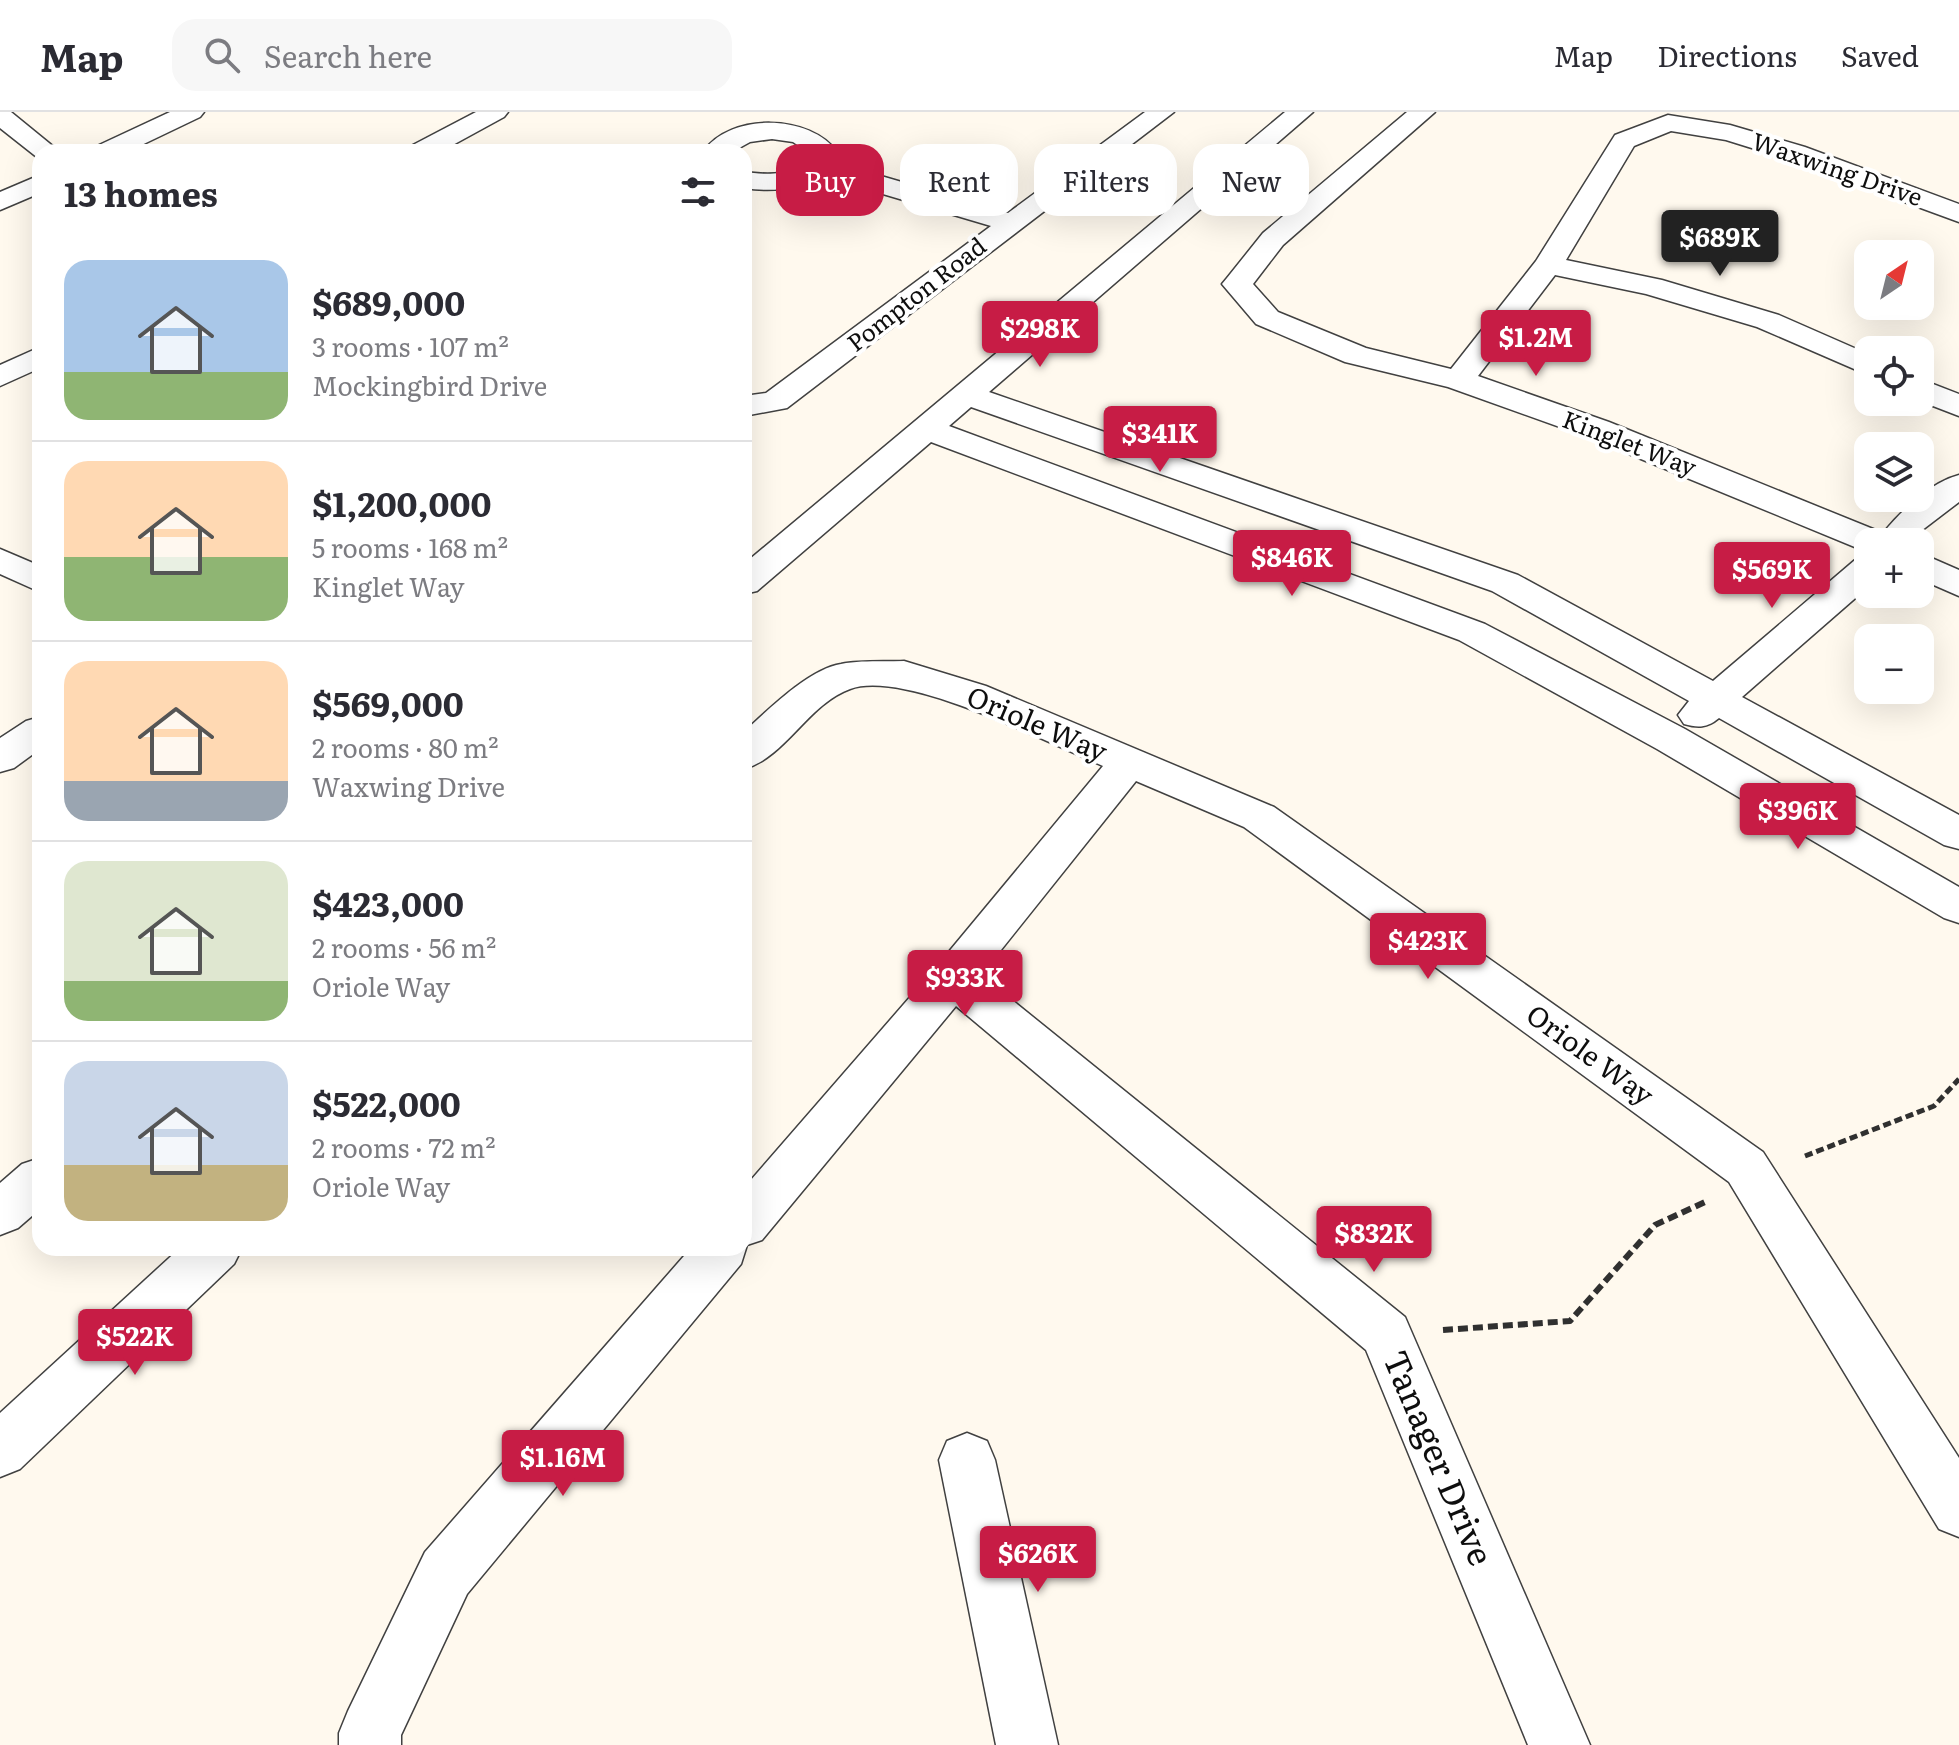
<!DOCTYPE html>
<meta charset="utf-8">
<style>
body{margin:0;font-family:Literata,serif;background:#f7f7f7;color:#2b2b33;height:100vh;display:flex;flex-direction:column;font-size:30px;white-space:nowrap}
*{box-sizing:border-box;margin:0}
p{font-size:26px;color:#7c7c81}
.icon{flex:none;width:44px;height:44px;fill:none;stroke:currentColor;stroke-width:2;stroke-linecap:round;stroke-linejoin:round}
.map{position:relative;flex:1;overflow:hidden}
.drawer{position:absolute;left:32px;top:32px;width:720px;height:1112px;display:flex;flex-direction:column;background:#fff;border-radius:24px;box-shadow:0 8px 32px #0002}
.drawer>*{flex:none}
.guide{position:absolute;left:776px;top:32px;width:760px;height:72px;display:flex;gap:16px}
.needle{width:52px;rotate:35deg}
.tools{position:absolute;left:1854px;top:128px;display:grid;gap:16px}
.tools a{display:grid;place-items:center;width:80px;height:80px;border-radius:16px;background:#fff;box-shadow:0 8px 32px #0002;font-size:40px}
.price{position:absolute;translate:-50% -68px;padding:0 18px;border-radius:8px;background:#c71c45;color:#fff;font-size:26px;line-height:52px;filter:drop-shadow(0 2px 4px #0008)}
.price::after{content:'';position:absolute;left:50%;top:48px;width:24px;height:18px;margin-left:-12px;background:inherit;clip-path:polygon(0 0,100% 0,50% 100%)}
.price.active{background:#222;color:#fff}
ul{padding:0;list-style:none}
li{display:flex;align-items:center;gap:24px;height:200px;padding:0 32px}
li+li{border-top:2px solid #e1e1e2}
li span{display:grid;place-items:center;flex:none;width:224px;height:160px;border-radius:24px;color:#555}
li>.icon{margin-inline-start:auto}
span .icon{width:96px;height:96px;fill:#fffc;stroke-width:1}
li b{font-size:34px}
h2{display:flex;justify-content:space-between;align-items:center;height:96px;padding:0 32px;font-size:34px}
.pill{padding:0 28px;border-radius:24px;background:#fff;box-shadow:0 8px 32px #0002;font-size:28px;line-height:72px}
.pill.active{background:#c71c45;color:#fff}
header{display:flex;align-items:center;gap:48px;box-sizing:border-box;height:112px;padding:0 40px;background:#fff;border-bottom:2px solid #e1e1e2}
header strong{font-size:38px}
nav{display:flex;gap:44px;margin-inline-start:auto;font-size:28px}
.search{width:560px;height:72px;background:#f7f7f7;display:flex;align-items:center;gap:20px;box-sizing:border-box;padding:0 28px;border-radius:24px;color:#7c7c81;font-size:30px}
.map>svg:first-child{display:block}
</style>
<header>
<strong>Map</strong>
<div class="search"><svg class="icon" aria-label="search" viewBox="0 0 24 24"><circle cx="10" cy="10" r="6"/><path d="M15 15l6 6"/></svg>Search here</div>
<nav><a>Map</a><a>Directions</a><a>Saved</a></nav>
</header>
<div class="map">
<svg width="1959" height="1633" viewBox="0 0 1959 1633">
<rect width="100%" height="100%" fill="#fff9ee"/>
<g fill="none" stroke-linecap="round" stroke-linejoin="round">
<g stroke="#414141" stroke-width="3">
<g id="minor">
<path d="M 0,0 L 11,0 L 60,40 L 40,40 L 38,46 L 0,16 Z"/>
<path d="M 170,0 L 204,0 L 200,5 L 127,40 L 93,40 L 97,34 Z"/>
<path d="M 476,0 L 508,0 L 504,5 L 440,40 L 407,40 L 411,34 Z"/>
<path d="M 1145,0 L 1174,0 L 787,296 L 744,304 L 744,284 L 766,281 L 991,114 L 822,64 C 798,78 771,80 744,76 L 744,60 C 768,63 796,65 811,42 L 793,30 L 772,27 L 750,30 L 732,40 L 703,40 C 730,0 811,2 838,41 L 833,50 L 1008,101 Z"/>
<path d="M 1285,0 L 1313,0 L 989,280 L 1518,463 L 1713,569 L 1855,448 L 1868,445 L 1868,475 L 1742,585 L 1959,703 L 1959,737 L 1944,733 L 1719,606 C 1707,616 1698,616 1684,612 L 1678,603 L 1689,589 L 1492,479 L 971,295 L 949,314 L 1485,512 L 1685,617 L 1959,775 L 1959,811 L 1944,806 L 1657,637 L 1459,528 L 931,330 L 757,479 L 744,482 L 744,452 Z"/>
<path d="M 1407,0 L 1435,0 L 1283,133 L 1253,172 L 1278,200 L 1366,236 L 1451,257 L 1536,149 L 1615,23 L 1668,3 L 1730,13 L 1805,35 L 1959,92 L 1959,110 L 1787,47 L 1726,28 L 1671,19 L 1634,34 L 1566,148 L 1662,168 L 1779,203 L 1868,242 L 1868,263 L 1757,215 L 1646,182 L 1555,163 L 1478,264 L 1609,310 L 1883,421 C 1901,399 1931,370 1959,363 L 1959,390 L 1921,419 L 1913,430 L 1868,430 L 1868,439 L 1862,438 L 1585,324 L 1448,275 L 1345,250 L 1256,212 L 1222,172 L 1227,166 L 1263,121 Z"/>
<path d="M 40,63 L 40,81 L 0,98 L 0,80 Z"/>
<path d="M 40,235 L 40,256 L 0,274 L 0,253 Z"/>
<path d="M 1920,267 L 1959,282 L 1959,304 L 1920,289 Z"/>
<path d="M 0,437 L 40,454 L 40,480 L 0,462 Z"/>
<path d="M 1920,441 L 1959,458 L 1959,484 L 1920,467 Z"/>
<path d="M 904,549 L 986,574 L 1274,695 L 1763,1040 L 1959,1346 L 1959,1425 L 1939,1417 L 1729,1070 L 1244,715 L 1136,669 L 981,863 L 1405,1205 L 1590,1633 L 1528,1633 L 1366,1238 L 956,894 L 762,1128 L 747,1133 L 741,1152 L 467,1482 L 401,1623 L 401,1633 L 339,1633 L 339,1621 L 348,1599 L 425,1440 L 691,1136 L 744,1136 L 744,1076 L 937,854 L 1103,654 C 1048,631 905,557 850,577 C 808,592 786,645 744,657 L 744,620 C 768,598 809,557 841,552 C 861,548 884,550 904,549 Z"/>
<path d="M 40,605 L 40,637 L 14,656 L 0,660 L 0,626 L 26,609 Z"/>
<path d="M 40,1046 L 40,1097 L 18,1116 L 0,1123 L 0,1071 L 22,1052 Z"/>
<path d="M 180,1136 L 242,1136 L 234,1152 L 20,1357 L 0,1365 L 0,1301 Z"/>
<path d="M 967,1321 L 987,1329 L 995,1348 L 1058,1633 L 996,1633 L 939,1348 L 947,1329 Z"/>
</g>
</g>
<path stroke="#303030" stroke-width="5" stroke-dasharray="8 4" stroke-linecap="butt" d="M 1805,1044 L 1934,994 L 1959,967"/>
<path stroke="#303030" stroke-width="6" stroke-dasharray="10 5" stroke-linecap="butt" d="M 1443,1218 L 1570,1209 L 1655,1113 L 1705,1090"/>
<use href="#minor" fill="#fff" fill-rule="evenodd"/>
</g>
<g text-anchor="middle" stroke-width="8" stroke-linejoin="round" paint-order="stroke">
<g font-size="24" fill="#0e0e0e" stroke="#fff">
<text transform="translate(1837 58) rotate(19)" y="8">Waxwing Drive</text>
<text transform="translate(917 183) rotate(-38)" y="8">Pompton Road</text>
<text transform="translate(1629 332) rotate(21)" y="8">Kinglet Way</text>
</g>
<g font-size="28" fill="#0e0e0e" stroke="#fff">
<text transform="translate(1037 612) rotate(23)" y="10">Oriole Way</text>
<text transform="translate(1590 943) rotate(36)" y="10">Oriole Way</text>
</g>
<g font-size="34" fill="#0e0e0e" stroke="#fff">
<text transform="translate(1438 1346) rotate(67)" y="12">Tanager Drive</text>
</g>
</g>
</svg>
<div class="tools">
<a><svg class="needle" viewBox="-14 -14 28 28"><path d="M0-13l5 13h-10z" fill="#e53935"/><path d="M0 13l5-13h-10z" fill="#7c7c81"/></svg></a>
<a><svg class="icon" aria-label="locate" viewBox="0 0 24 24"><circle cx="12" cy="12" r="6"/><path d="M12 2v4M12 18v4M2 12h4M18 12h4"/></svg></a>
<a><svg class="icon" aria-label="layers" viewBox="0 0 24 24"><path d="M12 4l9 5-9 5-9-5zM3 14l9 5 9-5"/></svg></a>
<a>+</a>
<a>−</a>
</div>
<b class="price active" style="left:1720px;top:166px">$689K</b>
<b class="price" style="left:1040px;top:257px">$298K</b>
<b class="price" style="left:1536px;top:266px">$1.2M</b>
<b class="price" style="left:1160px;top:362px">$341K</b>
<b class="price" style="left:1292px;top:486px">$846K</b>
<b class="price" style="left:1772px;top:498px">$569K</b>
<b class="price" style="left:1798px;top:739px">$396K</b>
<b class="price" style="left:1428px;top:869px">$423K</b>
<b class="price" style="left:965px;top:906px">$933K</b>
<b class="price" style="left:1374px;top:1162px">$832K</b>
<b class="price" style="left:135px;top:1265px">$522K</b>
<b class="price" style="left:563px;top:1386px">$1.16M</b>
<b class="price" style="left:1038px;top:1482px">$626K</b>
<div class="guide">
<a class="pill active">Buy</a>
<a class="pill">Rent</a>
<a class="pill">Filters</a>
<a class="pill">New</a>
</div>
<section class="drawer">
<h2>13 homes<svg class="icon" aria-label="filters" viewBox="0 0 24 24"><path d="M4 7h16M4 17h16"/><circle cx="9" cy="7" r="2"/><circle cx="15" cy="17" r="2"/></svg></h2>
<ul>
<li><span style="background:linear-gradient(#a9c7e8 70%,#8fb573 0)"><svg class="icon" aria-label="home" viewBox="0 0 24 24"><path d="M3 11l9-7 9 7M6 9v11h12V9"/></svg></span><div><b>$689,000</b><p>3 rooms · 107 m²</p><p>Mockingbird Drive</p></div></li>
<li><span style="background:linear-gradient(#ffd9b3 60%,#8fb573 0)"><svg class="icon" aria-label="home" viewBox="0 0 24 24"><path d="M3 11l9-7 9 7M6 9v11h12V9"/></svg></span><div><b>$1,200,000</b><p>5 rooms · 168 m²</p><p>Kinglet Way</p></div></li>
<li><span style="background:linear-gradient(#ffd9b3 75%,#9aa5b1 0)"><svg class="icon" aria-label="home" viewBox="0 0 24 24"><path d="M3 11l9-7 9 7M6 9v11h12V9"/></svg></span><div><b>$569,000</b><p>2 rooms · 80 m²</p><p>Waxwing Drive</p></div></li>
<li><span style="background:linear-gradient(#dfe7d0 75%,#8fb573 0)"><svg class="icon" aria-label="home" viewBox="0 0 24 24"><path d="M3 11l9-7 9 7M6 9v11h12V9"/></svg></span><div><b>$423,000</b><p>2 rooms · 56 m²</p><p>Oriole Way</p></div></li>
<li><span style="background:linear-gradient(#c9d6e8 65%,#c2b280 0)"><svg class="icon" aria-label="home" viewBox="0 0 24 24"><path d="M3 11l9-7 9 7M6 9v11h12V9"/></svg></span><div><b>$522,000</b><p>2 rooms · 72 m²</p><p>Oriole Way</p></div></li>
</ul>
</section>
</div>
